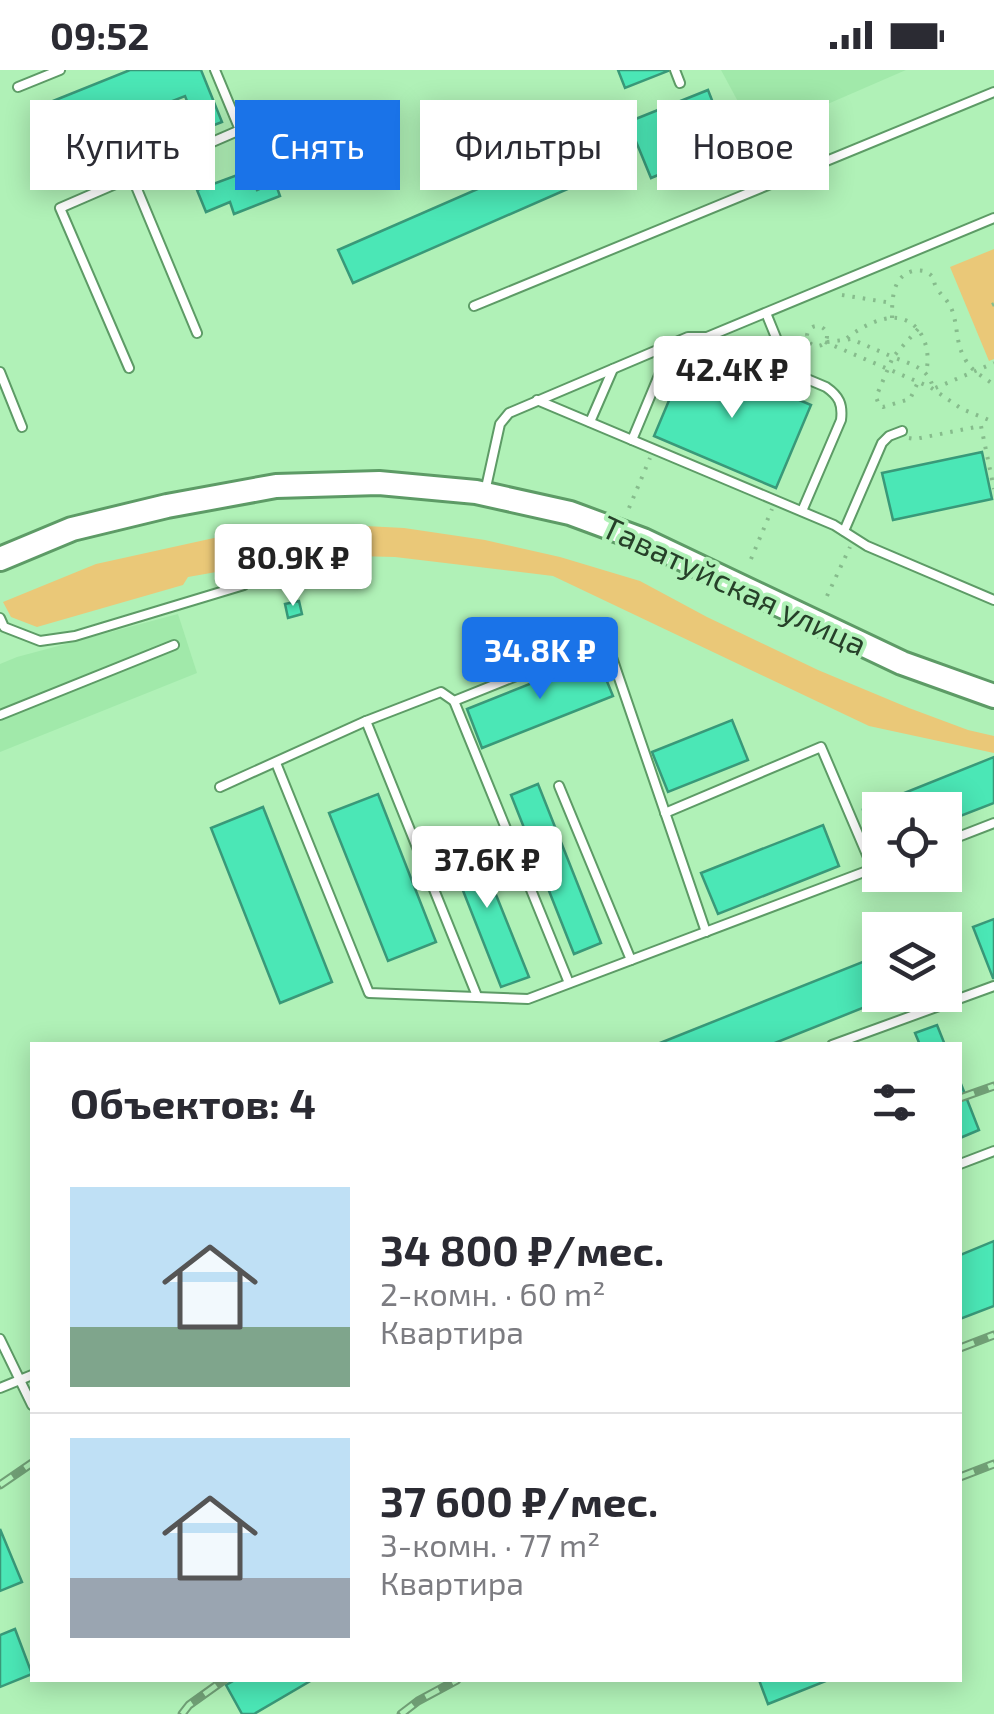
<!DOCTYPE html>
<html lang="ru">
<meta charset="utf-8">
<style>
body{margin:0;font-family:"Exo 2",sans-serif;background:#f2f2f3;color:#2b2b33;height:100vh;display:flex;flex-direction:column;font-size:38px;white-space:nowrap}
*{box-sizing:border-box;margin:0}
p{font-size:32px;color:#7c7c81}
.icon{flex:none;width:55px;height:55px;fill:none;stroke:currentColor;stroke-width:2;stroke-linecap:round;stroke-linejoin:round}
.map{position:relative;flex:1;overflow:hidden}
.panel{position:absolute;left:30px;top:972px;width:932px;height:640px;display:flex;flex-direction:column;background:#fff;border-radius:0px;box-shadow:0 5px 25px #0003}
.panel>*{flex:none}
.banner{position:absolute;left:30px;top:30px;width:935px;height:90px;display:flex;gap:20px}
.fabs{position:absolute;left:862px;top:722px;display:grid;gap:20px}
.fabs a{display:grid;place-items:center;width:100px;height:100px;border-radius:0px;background:#fff;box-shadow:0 5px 25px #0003;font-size:50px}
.price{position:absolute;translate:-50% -85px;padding:0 22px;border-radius:10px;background:#fff;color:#222;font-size:32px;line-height:65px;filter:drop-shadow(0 2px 5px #0008)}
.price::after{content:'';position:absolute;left:50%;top:60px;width:30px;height:22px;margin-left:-15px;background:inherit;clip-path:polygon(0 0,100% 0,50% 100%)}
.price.active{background:#1a73e8;color:#fff}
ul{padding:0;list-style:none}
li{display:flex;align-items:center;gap:30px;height:250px;padding:0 40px}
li+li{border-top:2px solid #e1e1e2}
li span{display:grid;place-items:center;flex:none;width:280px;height:200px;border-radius:0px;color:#555}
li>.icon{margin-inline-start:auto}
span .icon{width:120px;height:120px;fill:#fffc;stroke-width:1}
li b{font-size:42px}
h2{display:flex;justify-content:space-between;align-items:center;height:120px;padding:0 40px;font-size:42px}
.chip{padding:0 35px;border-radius:0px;background:#fff;box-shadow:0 5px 25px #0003;font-size:35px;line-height:90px}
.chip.active{background:#1a73e8;color:#fff}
.status{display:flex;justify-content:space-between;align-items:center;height:70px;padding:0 50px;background:#fff;direction:ltr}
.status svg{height:28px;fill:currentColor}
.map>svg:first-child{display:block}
</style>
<div class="status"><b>09:52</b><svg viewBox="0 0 49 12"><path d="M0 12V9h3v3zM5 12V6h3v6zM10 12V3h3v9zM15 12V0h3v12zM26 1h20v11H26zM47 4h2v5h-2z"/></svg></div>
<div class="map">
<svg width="994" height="1644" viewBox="0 0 994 1644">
<rect width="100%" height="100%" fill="#b0f1b7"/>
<g fill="#a1e9aa">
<path d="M 721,0 L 906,0 L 756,65 Z"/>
<path d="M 178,544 L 197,603 L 0,682 L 0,594 L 17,587 Z"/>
</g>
<g fill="#eac878">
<path d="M 994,179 L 994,289 L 989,291 L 950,197 Z"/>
<path d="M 326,454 L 404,458 L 485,470 L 560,487 L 640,511 L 707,547 L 818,600 L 909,638 L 968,660 L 994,666 L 994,683 L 869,656 L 553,506 L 395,487 L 312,485 L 188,507 L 183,515 L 37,557 L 11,547 L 3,532 L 96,494 L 214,468 Z"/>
</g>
<g fill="#4be7b6" stroke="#399979" stroke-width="2.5">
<path d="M 130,0 L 201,0 L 222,52 L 199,61 L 185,26 L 80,67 L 95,105 L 69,115 L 38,37 Z"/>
<path d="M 618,0 L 668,0 L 668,1 L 625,18 Z"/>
<path d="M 708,20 L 724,61 L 708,68 L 711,77 L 706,85 L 651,108 L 628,52 Z"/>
<path d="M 590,70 L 604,103 L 353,213 L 338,180 Z"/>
<path d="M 248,101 L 257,120 L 275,112 L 280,126 L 234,144 L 230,132 L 206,142 L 197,120 Z"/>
<path d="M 689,283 L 811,335 L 776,418 L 654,366 Z"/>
<path d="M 982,382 L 992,429 L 893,450 L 882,403 Z"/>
<path d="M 299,531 L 302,544 L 288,548 L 285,534 Z"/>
<path d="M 597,587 L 613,626 L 482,678 L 467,639 Z"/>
<path d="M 732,650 L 748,690 L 668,722 L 652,682 Z"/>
<path d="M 994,687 L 994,733 L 945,752 L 945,740 L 862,740 Z"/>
<path d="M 538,714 L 601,873 L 574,884 L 511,725 Z"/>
<path d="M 378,724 L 436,872 L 388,891 L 329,743 Z"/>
<path d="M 263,737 L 332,912 L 280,933 L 211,758 Z"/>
<path d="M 823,755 L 839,796 L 718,844 L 701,803 Z"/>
<path d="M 472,765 L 529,907 L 501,917 L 445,775 Z"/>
<path d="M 994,849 L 994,908 L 993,908 L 973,857 Z"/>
<path d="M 880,885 L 880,931 L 770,975 L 655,975 Z"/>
<path d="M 937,955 L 945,975 L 920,975 L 915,963 Z"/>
<path d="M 961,1014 L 979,1060 L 960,1068 L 960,1015 Z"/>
<path d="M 994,1171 L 994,1236 L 960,1249 L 960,1185 Z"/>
<path d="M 0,1459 L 22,1512 L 0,1521 Z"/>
<path d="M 15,1559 L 32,1604 L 0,1617 L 0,1565 Z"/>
<path d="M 235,1610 L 312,1610 L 254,1644 L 242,1644 L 226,1615 Z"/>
<path d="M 759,1610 L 826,1610 L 826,1611 L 768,1634 Z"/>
</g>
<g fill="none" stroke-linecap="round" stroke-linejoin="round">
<g stroke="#5d9b66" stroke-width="12">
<g id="lane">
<path d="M 675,0 L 680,13"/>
<path d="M 18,17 L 60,0"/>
<path d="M 132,107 L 197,263"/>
<path d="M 474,236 L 994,22"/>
<path d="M 766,243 L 790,302"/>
<path d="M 707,267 L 994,148"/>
<path d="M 129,298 L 60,138 L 240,60 L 215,0"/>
<path d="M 0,302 L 22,357"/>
<path d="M 537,330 L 834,455 L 867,476 L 994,530"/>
<path d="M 590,352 L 613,299"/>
<path d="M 632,370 L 672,274"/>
<path d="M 485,422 L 500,354 L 509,343 L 688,267 L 707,267 L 826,317 C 839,326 843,334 841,350 L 802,441"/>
<path d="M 844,461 L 882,373 L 889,366 L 902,361"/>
<path d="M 0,548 L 4,557 L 40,571 L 75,566 L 244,515"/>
<path d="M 454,631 L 569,913"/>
<path d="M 0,645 L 174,575"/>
<path d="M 366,651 L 477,926"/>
<path d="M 276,693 L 369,923 L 528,929 L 880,796"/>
<path d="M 559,716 L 631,890"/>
<path d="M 220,717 L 366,651 L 441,622 L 454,631 L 606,570 L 706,862"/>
<path d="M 665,743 L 821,677 L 873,799"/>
<path d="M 945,772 L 994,753"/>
<path d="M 832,975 L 994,916"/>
<path d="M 960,1094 L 994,1081"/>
<path d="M 0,1269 L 32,1335"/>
<path d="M 0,1318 L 32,1305"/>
</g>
</g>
<g stroke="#5d9b66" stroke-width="28">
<path id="primary" d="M 0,489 L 72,459 L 167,436 L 276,416 L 379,413 L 476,422 L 570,443 L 643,470 L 902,593 L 994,626"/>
</g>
<g stroke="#86bc8c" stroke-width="4" stroke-dasharray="2.5 8" stroke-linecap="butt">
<path d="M 842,225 L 892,233"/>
<path d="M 992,235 L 994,234"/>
<path d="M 892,248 C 892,230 892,206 913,201 C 918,200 924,200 928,203 C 936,208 932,209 936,217 C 942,227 949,230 953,243 C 958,259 956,274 965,289 C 972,302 983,306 994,315"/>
<circle cx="817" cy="266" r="10"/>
<path d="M 918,259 L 893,287 C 910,294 930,298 933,319 L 994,293"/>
<path d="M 847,268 C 857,260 871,252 884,249 C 917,241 933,275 926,302"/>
<path d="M 825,272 L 930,317 L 962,339 L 994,352"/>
<path d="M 827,272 L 851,269 L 893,287 L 876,327 L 879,335 L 883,337 L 910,329 L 918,312"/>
<path d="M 909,368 L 915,369 L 981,356 L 994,419"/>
<path d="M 629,438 L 650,388"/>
<path d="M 751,489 L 772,439"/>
<path d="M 827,526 L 850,477"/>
</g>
<use href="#lane" stroke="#fff" stroke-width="8"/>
<use href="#primary" stroke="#fff" stroke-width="22"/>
<g stroke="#71a076" stroke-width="9">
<g id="rail">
<path d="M 960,1028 L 994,1016"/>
<path d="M 960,1278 L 994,1265"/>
<path d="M 960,1407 L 994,1394"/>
<path d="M 0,1415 L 32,1393"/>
<path d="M 182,1644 L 189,1635 L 224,1610"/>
<path d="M 401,1644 L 418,1631 L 457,1610"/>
</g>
</g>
<use href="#rail" stroke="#b0f1b7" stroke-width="5" stroke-dasharray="15" stroke-linecap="butt"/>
</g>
<g text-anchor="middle" stroke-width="8" stroke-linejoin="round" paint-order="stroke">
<g font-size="32" fill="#264029" stroke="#b0f1b7">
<text transform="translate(734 516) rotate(25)" y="11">Таватуйская улица</text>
</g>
</g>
</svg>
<div class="fabs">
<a><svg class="icon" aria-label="locate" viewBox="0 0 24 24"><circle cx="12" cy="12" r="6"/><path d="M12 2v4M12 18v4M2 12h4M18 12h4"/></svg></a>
<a><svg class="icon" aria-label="layers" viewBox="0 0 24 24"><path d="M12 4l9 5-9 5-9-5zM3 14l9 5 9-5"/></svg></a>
</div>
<b class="price" style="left:732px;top:351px">42.4K ₽</b>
<b class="price" style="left:293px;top:539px">80.9K ₽</b>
<b class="price active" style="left:540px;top:632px">34.8K ₽</b>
<b class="price" style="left:487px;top:841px">37.6K ₽</b>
<div class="banner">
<a class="chip">Купить</a>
<a class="chip active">Снять</a>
<a class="chip">Фильтры</a>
<a class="chip">Новое</a>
</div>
<section class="panel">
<h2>Объектов: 4<svg class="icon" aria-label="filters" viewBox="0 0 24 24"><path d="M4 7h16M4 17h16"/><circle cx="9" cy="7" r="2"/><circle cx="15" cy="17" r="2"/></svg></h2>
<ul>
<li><span style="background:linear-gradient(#bfe0f5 70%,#7fa58c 0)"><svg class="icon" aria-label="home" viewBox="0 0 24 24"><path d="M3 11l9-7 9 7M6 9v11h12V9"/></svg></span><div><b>34 800 ₽/мес.</b><p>2-комн. · 60 m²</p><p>Квартира</p></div></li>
<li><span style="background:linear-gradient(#bfe0f5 70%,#9aa5b1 0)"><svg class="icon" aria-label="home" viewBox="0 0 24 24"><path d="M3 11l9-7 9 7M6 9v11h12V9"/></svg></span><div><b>37 600 ₽/мес.</b><p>3-комн. · 77 m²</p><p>Квартира</p></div></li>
</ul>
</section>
</div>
